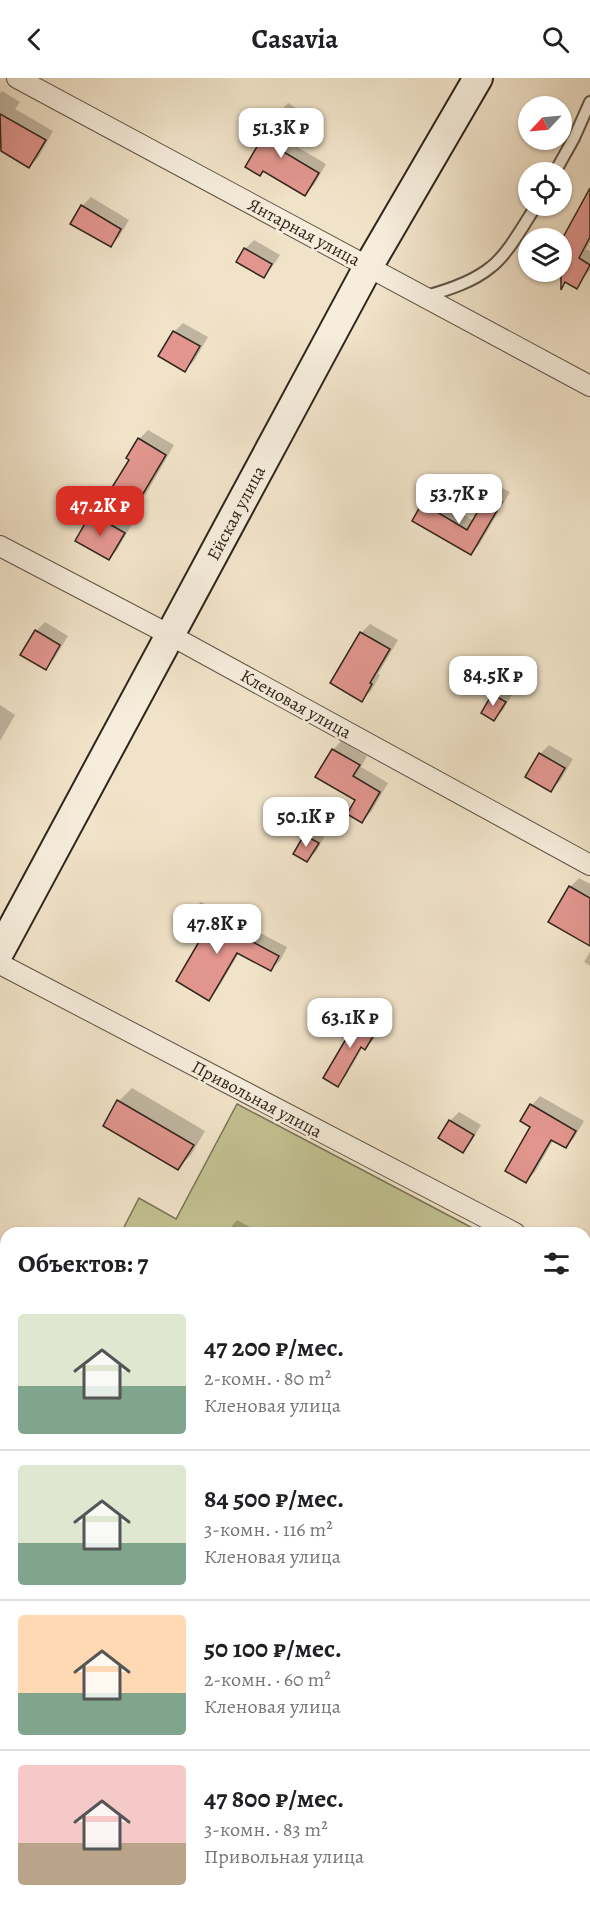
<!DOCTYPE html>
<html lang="ru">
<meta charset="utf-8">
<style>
body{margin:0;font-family:Alegreya,serif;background:#f2f2f2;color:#202124;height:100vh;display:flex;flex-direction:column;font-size:22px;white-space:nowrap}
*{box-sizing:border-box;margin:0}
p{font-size:20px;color:#757577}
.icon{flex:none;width:33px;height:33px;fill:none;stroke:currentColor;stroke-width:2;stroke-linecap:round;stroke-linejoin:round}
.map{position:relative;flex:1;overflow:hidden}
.panel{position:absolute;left:0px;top:1149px;width:591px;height:686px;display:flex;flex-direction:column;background:#fff;border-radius:18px 18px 0 0;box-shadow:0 2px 4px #0004}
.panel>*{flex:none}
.needle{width:39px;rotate:244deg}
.fabs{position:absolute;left:518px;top:18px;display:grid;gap:12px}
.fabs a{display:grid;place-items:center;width:54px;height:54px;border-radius:50%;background:#fff;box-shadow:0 2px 4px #0004;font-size:30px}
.price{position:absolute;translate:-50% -51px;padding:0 14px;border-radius:12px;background:#fff;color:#222;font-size:20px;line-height:39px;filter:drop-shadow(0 2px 3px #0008)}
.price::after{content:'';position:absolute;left:50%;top:36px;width:18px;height:14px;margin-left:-9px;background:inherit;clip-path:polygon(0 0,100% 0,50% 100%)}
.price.current{background:#d93025;color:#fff}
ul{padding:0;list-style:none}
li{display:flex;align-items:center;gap:18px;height:150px;padding:0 18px}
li+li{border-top:2px solid #e0e0e0}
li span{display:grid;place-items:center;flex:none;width:168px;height:120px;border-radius:6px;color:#555}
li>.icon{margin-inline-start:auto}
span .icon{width:72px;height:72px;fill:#fffc;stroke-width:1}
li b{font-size:26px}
h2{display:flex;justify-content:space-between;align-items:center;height:72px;padding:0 18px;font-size:26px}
header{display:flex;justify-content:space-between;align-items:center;height:78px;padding:0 18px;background:#fff;font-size:27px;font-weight:700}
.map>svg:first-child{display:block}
</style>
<header><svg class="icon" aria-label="back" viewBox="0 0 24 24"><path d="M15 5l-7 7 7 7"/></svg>Casavia<svg class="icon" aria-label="search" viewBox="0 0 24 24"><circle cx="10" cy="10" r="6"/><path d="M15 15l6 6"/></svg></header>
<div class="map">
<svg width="590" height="1834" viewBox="0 0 590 1834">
<rect width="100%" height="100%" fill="#f1e3c9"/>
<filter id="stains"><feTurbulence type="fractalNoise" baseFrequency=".00333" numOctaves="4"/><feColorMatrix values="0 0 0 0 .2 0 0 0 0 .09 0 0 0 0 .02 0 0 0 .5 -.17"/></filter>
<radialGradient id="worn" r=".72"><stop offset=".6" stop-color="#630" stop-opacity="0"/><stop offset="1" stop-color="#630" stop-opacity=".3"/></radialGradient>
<g fill="#c2c191" stroke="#797356" stroke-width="1.5">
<path d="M 237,1026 L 482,1155 L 121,1155 L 139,1120 L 176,1141 Z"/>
<path d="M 585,1209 L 590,1211 L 590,1704 L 585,1701 Z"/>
<path d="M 5,1220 L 6,1220 L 6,1365 L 0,1362 L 0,1227 Z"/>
</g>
<g fill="#0003">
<path d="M 2,13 L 20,24 L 15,31 L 53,53 L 38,80 L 29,88 L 0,72 L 0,15 Z"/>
<path d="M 288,25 L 301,33 L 284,61 L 326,86 L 314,107 L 305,116 L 264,92 L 260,96 L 247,89 L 279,34 Z"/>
<path d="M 91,119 L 129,142 L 119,159 L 110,168 L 82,128 Z"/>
<path d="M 590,120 L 590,164 L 586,171 L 590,173 L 590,192 L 577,209 L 549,194 L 561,194 L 561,167 Z"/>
<path d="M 254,162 L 280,177 L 272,189 L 264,198 L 238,183 L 245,171 Z"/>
<path d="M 183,245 L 208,259 L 194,283 L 185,292 L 160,278 L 175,253 Z"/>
<path d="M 148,352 L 174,367 L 146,416 L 137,424 L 131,381 L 139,361 Z"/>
<path d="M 498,408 L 510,414 L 479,467 L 471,476 L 423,426 L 432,418 L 474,443 L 490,417 Z"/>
<path d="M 101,427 L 132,446 L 117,472 L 109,481 L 92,436 Z"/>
<path d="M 45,544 L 68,558 L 54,581 L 45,590 L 36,553 Z"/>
<path d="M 370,546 L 398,562 L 378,596 L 380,597 L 371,613 L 362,622 L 361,555 Z"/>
<path d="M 502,608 L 513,615 L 503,632 L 494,641 L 493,617 Z"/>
<path d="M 0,627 L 15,637 L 0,663 Z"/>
<path d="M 341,663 L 367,678 L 361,689 L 388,705 L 371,734 L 362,743 L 357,722 L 333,672 Z"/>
<path d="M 549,667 L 573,681 L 560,703 L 551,712 L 527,698 L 540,676 Z"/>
<path d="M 314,749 L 326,756 L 316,774 L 307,782 L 295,776 L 306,758 Z"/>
<path d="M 579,800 L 590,806 L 590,827 L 550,843 L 570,809 Z"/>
<path d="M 201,824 L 287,869 L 280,883 L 271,891 L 239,875 L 217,912 L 209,921 L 205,856 L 192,832 Z"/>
<path d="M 590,874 L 590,888 L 584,884 Z"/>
<path d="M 365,929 L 386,941 L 374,961 L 365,970 L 363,969 L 346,998 L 338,1007 L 348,960 L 356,938 Z"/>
<path d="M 132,1010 L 205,1053 L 191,1077 L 178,1090 L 119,1023 Z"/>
<path d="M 540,1018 L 584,1043 L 574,1060 L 566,1068 L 554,1061 L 535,1094 L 526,1103 L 532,1049 L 522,1043 L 532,1027 Z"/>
<path d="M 459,1034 L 481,1047 L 471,1064 L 462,1073 L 450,1043 Z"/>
<path d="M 237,1142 L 259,1154 L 258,1155 L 226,1155 Z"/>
<path d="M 585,1797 L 590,1800 L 590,1818 L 585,1826 Z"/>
<path d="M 0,1811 L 6,1815 L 6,1828 L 3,1834 L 0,1834 Z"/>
<path d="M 538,1828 L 583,1828 L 580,1834 L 535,1834 Z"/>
</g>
<g fill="#e2968f" stroke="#30251c" stroke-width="1.5">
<path d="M 278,33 L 293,42 L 277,70 L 319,95 L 305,118 L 263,93 L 260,98 L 245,89 Z"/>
<path d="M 0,36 L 46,62 L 29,90 L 1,73 Z"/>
<path d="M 590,110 L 590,159 L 579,180 L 590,187 L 577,211 L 565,204 L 561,212 L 561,163 Z"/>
<path d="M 81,127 L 121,151 L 111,169 L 70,146 Z"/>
<path d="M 244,170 L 272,186 L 264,200 L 236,184 Z"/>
<path d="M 173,253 L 200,268 L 185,294 L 158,278 Z"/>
<path d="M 138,360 L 166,377 L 137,426 L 111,411 L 129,382 L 126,380 Z"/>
<path d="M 488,416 L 502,424 L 471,477 L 412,443 L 422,425 L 467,452 Z"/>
<path d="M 91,435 L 125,455 L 109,482 L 75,463 Z"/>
<path d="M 35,552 L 60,567 L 46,592 L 20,577 Z"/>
<path d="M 360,554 L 390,571 L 370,605 L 372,606 L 362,624 L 330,605 Z"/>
<path d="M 492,616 L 506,624 L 494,643 L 481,635 Z"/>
<path d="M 332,671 L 360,687 L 353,698 L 380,714 L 362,745 L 347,736 L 355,722 L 315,699 Z"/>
<path d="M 539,675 L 565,690 L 551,714 L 525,699 Z"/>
<path d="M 304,757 L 319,765 L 307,784 L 293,776 Z"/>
<path d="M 569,808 L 590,820 L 590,868 L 548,844 Z"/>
<path d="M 191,831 L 279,878 L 271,893 L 237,875 L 209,923 L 176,903 L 203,857 L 183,847 Z"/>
<path d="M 355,937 L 378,950 L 365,972 L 361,969 L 338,1009 L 323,1000 L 346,961 L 343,959 Z"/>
<path d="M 117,1022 L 194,1067 L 178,1092 L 103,1048 Z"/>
<path d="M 530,1026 L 576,1053 L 566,1070 L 551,1062 L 526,1105 L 505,1093 L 530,1049 L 520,1043 Z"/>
<path d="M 449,1042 L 474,1057 L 463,1075 L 438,1060 Z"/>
</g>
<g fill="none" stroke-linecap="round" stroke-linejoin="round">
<g stroke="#605447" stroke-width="14">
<g id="lane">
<path d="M 555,94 L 574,60 L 590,24"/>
<path d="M 426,218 C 448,212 473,204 491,189 C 508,176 524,146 536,128"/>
</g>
</g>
<g stroke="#605447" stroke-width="22">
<g id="street">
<path d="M 17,0 L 590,308"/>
<path d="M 0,468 L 170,557 L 590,787"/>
<path d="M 0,886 L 515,1155"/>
<path d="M 585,1192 L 590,1195"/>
<path d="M 585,1735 L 590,1728"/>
<path d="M 470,1834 L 473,1828"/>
</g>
</g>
<g stroke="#30251c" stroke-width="32">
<path id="secondary" d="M 0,873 L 368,189 L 478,0"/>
</g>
<g stroke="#30251c" stroke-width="34">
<g id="primary">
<path d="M 0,1418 L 6,1421"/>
<path d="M 585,1759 L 590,1762"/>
</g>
</g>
<g stroke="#30251c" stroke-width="4" stroke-dasharray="1.5 3" stroke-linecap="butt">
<path d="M 0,1454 L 6,1458"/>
<path d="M 585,1795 L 590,1798"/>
</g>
<use href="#lane" stroke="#f6eddc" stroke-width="10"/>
<use href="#street" stroke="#f6eddc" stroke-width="20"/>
<use href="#secondary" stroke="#f6eddc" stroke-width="28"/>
<use href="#primary" stroke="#e8c284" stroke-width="32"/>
</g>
<g text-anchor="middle" stroke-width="5" stroke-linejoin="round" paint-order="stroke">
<g font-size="18" fill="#30251c" stroke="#f6eddc">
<text transform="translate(304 154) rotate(28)" y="6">Янтарная улица</text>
<text transform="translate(236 435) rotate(-62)" y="6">Ейская улица</text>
<text transform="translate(296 626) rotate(29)" y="6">Кленовая улица</text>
<text transform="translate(257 1021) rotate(28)" y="6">Привольная улица</text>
</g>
</g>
<rect width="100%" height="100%" filter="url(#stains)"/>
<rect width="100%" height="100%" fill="url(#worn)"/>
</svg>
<div class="fabs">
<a><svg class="needle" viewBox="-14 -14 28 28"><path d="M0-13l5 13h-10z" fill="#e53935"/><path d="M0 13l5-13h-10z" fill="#757577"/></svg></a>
<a><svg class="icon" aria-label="locate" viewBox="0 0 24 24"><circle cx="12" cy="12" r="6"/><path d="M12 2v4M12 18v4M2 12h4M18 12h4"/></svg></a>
<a><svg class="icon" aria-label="layers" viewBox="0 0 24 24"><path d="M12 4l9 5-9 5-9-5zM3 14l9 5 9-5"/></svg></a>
</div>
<b class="price" style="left:281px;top:81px">51.3K ₽</b>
<b class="price" style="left:459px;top:447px">53.7K ₽</b>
<b class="price current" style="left:100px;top:459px">47.2K ₽</b>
<b class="price" style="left:493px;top:629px">84.5K ₽</b>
<b class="price" style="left:306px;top:770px">50.1K ₽</b>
<b class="price" style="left:217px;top:877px">47.8K ₽</b>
<b class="price" style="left:350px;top:971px">63.1K ₽</b>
<section class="panel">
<h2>Объектов: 7<svg class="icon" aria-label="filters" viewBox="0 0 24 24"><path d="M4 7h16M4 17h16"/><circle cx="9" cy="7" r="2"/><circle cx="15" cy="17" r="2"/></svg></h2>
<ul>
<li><span style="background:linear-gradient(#dfe7d0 60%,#7fa58c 0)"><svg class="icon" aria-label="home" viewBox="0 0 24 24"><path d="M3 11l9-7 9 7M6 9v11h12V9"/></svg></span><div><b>47 200 ₽/мес.</b><p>2-комн. · 80 m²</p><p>Кленовая улица</p></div></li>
<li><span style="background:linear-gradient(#dfe7d0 65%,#7fa58c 0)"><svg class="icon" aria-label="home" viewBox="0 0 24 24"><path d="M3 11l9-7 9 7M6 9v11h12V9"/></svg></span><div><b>84 500 ₽/мес.</b><p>3-комн. · 116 m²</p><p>Кленовая улица</p></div></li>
<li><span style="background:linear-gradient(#ffd9b3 65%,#7fa58c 0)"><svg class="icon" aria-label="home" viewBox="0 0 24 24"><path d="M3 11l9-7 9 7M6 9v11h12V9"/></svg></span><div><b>50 100 ₽/мес.</b><p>2-комн. · 60 m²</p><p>Кленовая улица</p></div></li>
<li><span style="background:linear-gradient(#f6c9c9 65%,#b9a48a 0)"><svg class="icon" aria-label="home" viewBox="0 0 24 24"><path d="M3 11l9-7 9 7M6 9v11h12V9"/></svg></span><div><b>47 800 ₽/мес.</b><p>3-комн. · 83 m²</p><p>Привольная улица</p></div></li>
</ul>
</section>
</div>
